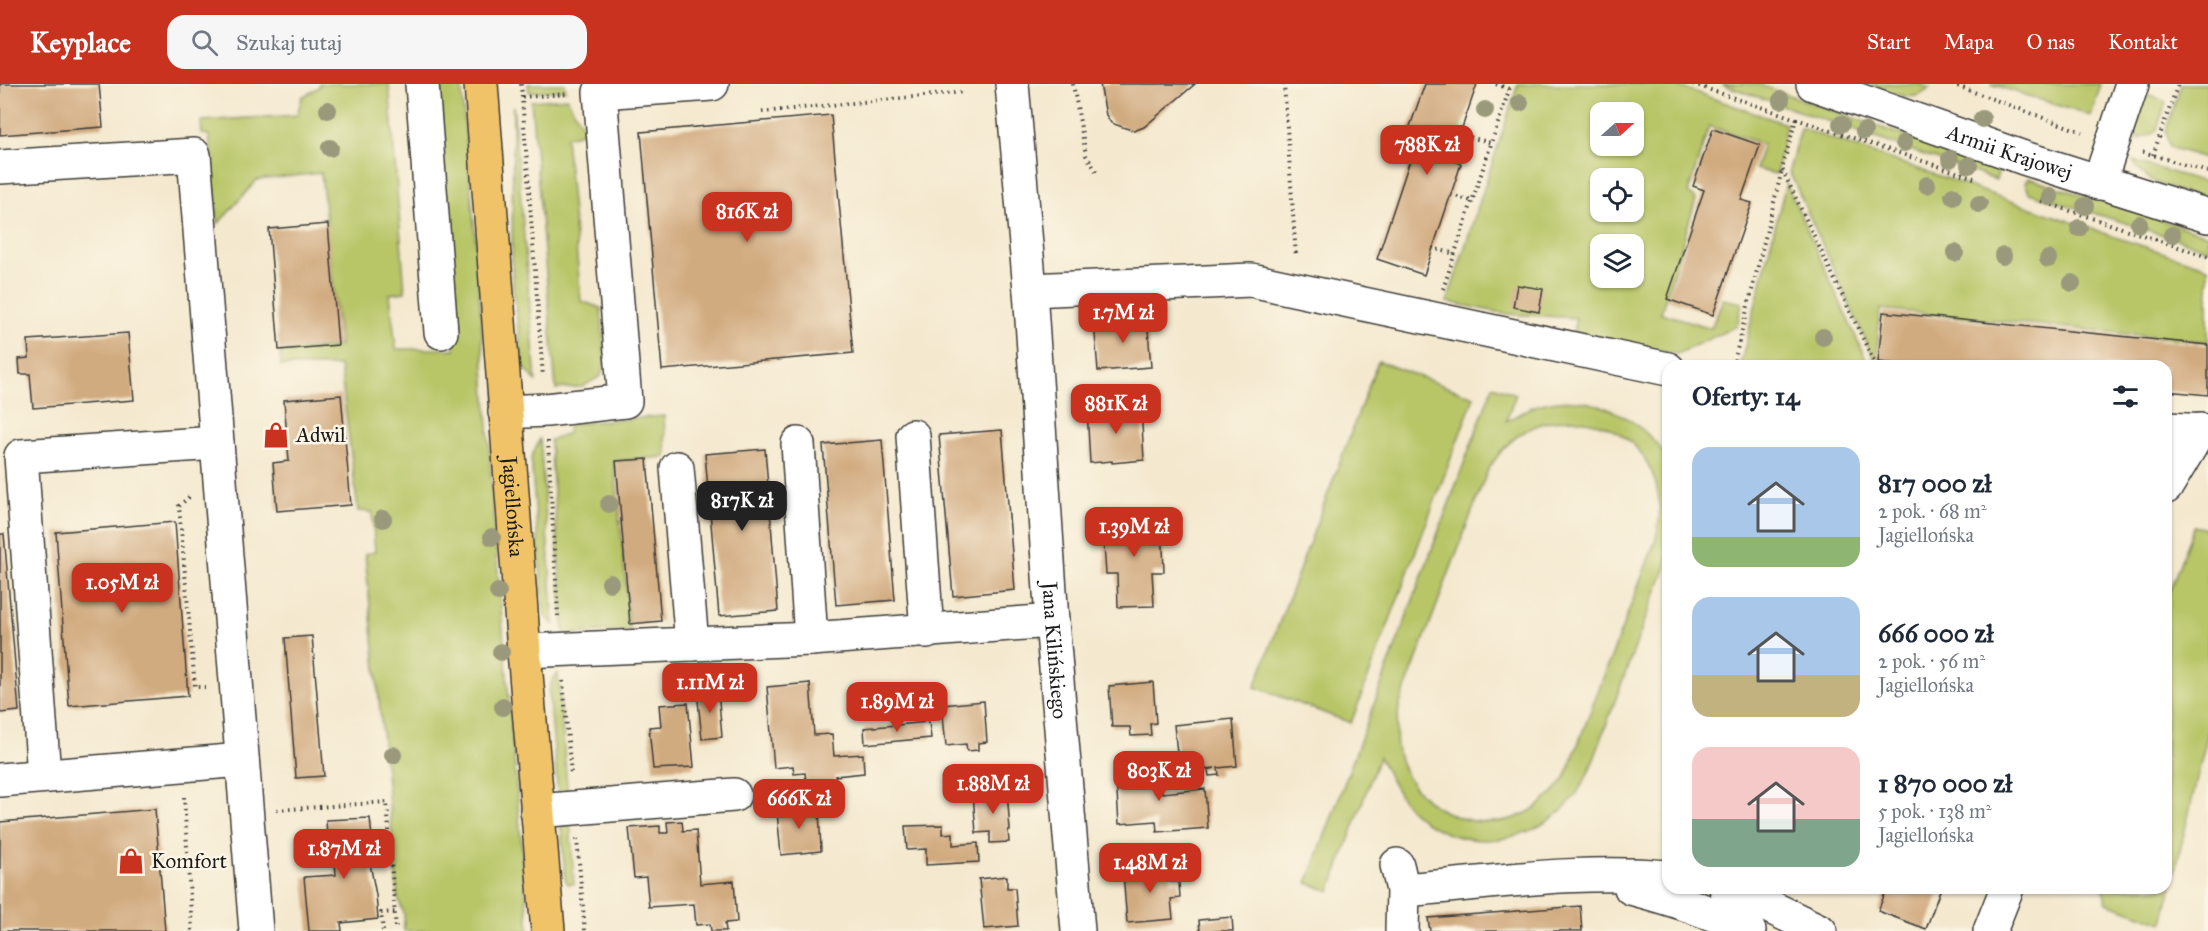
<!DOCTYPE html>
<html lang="pl">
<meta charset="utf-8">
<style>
body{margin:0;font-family:"IM FELL Great Primer",serif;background:#f6f6f7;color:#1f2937;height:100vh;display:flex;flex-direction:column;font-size:22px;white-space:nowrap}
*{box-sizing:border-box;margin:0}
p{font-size:20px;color:#747a83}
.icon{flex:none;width:33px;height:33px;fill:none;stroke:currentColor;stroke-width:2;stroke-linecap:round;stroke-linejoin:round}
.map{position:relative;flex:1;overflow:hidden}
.drawer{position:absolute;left:1662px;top:276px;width:510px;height:534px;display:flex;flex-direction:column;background:#fff;border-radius:18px;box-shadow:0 2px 4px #0004}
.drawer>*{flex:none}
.needle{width:39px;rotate:69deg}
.fabs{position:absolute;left:1590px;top:18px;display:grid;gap:12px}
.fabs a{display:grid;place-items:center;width:54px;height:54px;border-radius:12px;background:#fff;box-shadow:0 2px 4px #0004;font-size:30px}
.price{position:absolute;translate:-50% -51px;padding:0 14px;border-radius:12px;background:#c8321e;color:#fff;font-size:20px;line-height:39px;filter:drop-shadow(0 2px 3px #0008)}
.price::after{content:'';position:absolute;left:50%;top:36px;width:18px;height:14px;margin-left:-9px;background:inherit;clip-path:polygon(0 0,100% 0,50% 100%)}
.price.selected{background:#222;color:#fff}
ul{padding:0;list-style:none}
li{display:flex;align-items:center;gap:18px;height:150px;padding:0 30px}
li span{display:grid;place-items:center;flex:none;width:168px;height:120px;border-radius:18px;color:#555}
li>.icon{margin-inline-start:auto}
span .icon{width:72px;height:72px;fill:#fffc;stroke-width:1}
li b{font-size:26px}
h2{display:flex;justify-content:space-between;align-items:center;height:72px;padding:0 30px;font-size:26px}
header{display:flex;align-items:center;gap:36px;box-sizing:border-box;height:84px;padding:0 30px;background:#c8321e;color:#fff}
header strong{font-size:28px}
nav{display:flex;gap:33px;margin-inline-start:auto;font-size:21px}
.search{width:420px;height:54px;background:#f6f6f7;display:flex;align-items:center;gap:15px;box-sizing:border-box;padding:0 21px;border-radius:18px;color:#747a83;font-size:22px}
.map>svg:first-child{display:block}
</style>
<header>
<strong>Keyplace</strong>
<div class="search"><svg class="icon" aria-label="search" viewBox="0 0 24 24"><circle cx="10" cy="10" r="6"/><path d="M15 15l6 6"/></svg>Szukaj tutaj</div>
<nav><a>Start</a><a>Mapa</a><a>O nas</a><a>Kontakt</a></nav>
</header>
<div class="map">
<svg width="2208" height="847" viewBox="0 0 2208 847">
<rect width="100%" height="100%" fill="#fcf5e5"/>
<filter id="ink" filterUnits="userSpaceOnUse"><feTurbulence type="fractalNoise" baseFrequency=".0167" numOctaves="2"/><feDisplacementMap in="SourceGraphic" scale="12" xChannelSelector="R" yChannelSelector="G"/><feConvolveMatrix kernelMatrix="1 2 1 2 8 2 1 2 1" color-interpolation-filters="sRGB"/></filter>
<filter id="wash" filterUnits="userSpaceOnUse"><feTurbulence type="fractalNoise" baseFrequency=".008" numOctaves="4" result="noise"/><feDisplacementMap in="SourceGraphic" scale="24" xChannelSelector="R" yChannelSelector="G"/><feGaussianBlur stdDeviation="1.35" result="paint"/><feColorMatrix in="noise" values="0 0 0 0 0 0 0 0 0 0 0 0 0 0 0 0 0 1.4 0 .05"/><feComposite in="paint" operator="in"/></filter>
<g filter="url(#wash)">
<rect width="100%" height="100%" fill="#f4e9cf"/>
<g fill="#b8c668" stroke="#6a7142" stroke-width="1.5" fill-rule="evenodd">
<path d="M 319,0 L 389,0 L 405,208 L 390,210 L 396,265 L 455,265 L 435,0 L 461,0 L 476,161 L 496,466 L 529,847 L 404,847 L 404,830 L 398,814 L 365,470 L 375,468 L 372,428 L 358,427 L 340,282 L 281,282 L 280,268 L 340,262 L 321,89 L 257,96 L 218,140 L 209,51 L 202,50 L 201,37 L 297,31 L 302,13 L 319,3 Z"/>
<path d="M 528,0 L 565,0 L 566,6 L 529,8 Z"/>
<path d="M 1518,0 L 1672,0 L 1786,40 L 1776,90 L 1755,85 L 1763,60 L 1709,42 L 1688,109 L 1696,115 L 1661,229 L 1711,244 L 1723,215 L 1742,219 L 1737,242 L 1677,270 L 1573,248 L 1576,234 L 1507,230 L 1447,218 ZM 1600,28 L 1634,28 L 1634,62 L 1600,62 ZM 1600,94 L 1634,94 L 1634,128 L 1600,128 ZM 1600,160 L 1634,160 L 1634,194 L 1600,194 Z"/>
<path d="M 1721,0 L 1757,0 L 1999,85 L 1996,96 Z"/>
<path d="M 1871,0 L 1920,0 L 1930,4 C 1911,22 1893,8 1871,0 Z"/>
<path d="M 1991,0 L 2101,0 L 2091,32 Z"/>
<path d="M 2181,0 L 2208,0 L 2208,75 L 2169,63 L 2166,47 Z"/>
<path d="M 2141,7 L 2166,18 L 2156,48 L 2140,55 L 2127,52 Z"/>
<path d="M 567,14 L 586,48 L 566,53 L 581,217 L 601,224 L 605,277 L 601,292 L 582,303 L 556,305 L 531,17 Z"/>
<path d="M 513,21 L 536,297 L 523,282 L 512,195 Z"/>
<path d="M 1800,44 L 2124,156 L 2208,183 L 2208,258 L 1880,225 L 1876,279 L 1789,87 Z"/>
<path d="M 2133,77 L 2208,99 L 2208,115 C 2181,107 2147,104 2133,77 Z"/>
<path d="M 2028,94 L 2208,151 L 2208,165 L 2029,109 L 2025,99 Z"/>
<path d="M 1786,99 L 1869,282 L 1740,282 Z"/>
<path d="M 1378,277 L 1474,313 L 1351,639 L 1255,603 Z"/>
<path d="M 1493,302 L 1516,310 L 1506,337 C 1517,332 1527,324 1538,321 C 1575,309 1616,322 1644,347 C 1653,355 1665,367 1668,379 C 1670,386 1668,395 1668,402 C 1668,421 1671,458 1668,474 C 1662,498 1649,524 1641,547 C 1630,576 1619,606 1608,636 C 1597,665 1589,699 1567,721 C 1525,765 1452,769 1409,724 C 1395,708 1389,691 1379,673 L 1330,807 L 1307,799 ZM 1573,335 C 1585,337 1598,338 1609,344 C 1654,365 1667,414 1655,458 L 1565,694 C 1554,709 1542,722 1524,730 C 1473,755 1405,720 1397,663 C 1395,650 1398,636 1399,622 L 1487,388 C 1507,353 1533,336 1573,335 Z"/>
<path d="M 664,332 L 666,373 L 614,377 L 630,547 L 564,550 L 550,356 L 567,350 L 569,340 Z"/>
<path d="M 540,354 L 554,541 L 544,531 L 531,374 Z"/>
<path d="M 2194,442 L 2208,445 L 2208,648 L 2163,839 L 2107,819 L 2102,804 L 2166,804 L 2166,516 Z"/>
<path d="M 558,589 L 568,714 L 558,712 L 549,607 L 553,595 Z"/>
<path d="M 570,735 L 574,800 L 568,800 L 565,795 L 561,741 Z"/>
</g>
<g id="blocks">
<g fill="#d1ab80">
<path d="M 0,0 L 99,0 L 103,43 L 0,51 Z"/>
<path d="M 1100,0 L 1195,0 L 1144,43 L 1134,47 L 1111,39 L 1106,31 Z"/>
<path d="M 1425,0 L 1477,0 L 1451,76 L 1461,80 L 1424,191 L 1377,175 L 1414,64 L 1403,62 Z"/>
<path d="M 831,31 L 853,269 L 662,286 L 641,48 Z"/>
<path d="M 1713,45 L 1760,61 L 1741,116 L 1752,119 L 1713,231 L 1667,215 L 1704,106 L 1693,102 Z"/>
<path d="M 328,140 L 338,261 L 279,266 L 269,145 Z"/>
<path d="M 1517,201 L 1543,205 L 1539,228 L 1513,223 Z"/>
<path d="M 1883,228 L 2208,261 L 2208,311 L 2166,307 L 2166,282 L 1917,282 L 1878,278 Z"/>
<path d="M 1147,233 L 1151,283 L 1098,287 L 1094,238 Z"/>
<path d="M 128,249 L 134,316 L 33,324 L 30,290 L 20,290 L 19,275 L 29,274 L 28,256 Z"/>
<path d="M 341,311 L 351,421 L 277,427 L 273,379 L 289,377 L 284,316 Z"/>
<path d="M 1141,322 L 1144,376 L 1112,379 L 1112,377 L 1090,379 L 1087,325 Z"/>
<path d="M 1002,346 L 1015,506 L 953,512 L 939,351 Z"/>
<path d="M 882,356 L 895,516 L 836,521 L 823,361 Z"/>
<path d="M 765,365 L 778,527 L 719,532 L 705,370 Z"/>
<path d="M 647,375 L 661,537 L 630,540 L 616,377 Z"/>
<path d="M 1142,427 L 1152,427 L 1159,434 L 1159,439 L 1162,439 L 1164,488 L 1152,488 L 1154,522 L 1118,523 L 1117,490 L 1106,490 L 1104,462 L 1098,462 L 1097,442 L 1136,440 L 1135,435 Z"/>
<path d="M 175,438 L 188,612 L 69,622 L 56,448 Z"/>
<path d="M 0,450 L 4,450 L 19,627 L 0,629 Z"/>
<path d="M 312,552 L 324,692 L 296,694 L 285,554 Z"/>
<path d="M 1153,598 L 1156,639 L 1150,640 L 1151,651 L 1131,652 L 1130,643 L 1112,643 L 1109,602 Z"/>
<path d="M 810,599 L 814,651 L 832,650 L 834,672 L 863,670 L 864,689 L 835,692 L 836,702 L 807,704 L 805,689 L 794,690 L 793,682 L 774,684 L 767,603 Z"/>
<path d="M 718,605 L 722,653 L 702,655 L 697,607 Z"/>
<path d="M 984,617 L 987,658 L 978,659 L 978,666 L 967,667 L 966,660 L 946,662 L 942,621 Z"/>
<path d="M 688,619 L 694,683 L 653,685 L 649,643 L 661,642 L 659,621 Z"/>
<path d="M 1233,635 L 1237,682 L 1218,684 L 1219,691 L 1209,692 L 1208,686 L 1215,684 L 1179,687 L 1174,641 Z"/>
<path d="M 929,638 L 931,654 L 865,660 L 864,644 Z"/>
<path d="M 1164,680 L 1166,696 L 1161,696 L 1162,709 L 1205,705 L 1208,744 L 1157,748 L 1156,737 L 1119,740 L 1116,694 L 1137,692 L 1137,682 Z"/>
<path d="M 1007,707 L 1010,746 L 1008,746 L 1009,758 L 990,759 L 990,748 L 976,749 L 973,710 Z"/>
<path d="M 807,716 L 808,726 L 819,725 L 821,767 L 781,771 L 777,728 L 794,727 L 794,717 Z"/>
<path d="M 155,725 L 165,847 L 0,847 L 0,738 Z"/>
<path d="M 370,734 L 372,753 L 365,753 L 376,811 L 378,835 L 341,839 L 342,847 L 309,847 L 304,793 L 336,791 L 333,753 L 327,752 L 326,736 Z"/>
<path d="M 682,737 L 683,747 L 696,746 L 700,800 L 734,797 L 737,838 L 725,839 L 726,847 L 711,847 L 710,840 L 696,841 L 694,820 L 649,823 L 646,793 L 634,794 L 629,744 L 660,742 L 660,749 L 668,749 L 667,738 Z"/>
<path d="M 943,741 L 943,750 L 953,749 L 953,761 L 978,759 L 979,778 L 926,781 L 926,765 L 907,766 L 905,742 Z"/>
<path d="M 1164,777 L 1165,786 L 1169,785 L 1170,798 L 1179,798 L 1180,814 L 1171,815 L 1173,835 L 1127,839 L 1123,789 L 1145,787 L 1145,778 Z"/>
<path d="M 1007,792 L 1007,804 L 1015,804 L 1018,842 L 984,845 L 979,795 Z"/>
<path d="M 1887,804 L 1941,804 L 1926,845 L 1878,827 Z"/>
<path d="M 1580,822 L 1582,847 L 1430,847 L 1428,834 Z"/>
<path d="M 1232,833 L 1233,847 L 1200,847 L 1199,836 Z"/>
</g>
</g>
</g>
<g filter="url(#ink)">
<use href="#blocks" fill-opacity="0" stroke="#3c3b37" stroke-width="1.5"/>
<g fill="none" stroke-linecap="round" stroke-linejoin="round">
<g stroke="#3c3b37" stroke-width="36">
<g id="minor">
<path d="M 422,0 L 441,248"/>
<path id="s1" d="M 1012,0 L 1030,206 L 1052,537 L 1078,847"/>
<path id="s2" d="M 1813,0 L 2024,74 L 2208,132"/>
<path d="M 0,83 L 194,71 L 256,847"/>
<path d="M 2099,99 L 2132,0"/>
<path d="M 1030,206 L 1251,196 L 1668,285"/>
<path d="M 505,328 L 546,326 L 625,317 L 600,8 L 712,0"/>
<path d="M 2166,345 L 2208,347"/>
<path d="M 913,352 L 927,548"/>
<path d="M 798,360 L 811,555"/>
<path d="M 677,384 L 692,560"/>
<path d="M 2166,403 L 2200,346"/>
<path d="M 524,567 L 811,555 L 1052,537"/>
<path d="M 44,692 L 21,372 L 217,359"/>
<path d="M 0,696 L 242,676"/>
<path d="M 537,727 L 734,711"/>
<path d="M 1397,781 L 1403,806 L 1402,847"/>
<path d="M 1631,804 C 1672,815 1711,827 1749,847"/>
<path d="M 1726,804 L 1741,809 L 1820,847"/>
<path d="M 1403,806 C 1490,799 1580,785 1668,793"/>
<path d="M 1990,847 L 2007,804"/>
</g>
</g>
<g stroke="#3c3b37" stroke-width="36">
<g id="major">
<path id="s3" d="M 481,0 L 524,567 L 548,847"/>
</g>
</g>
<g stroke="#3c3b37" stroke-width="4" stroke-dasharray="1.5 4.5" stroke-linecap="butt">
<path d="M 521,0 L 543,293"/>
<path d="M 1073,0 L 1086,71 L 1098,90"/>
<path d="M 1284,0 L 1296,173"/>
<path d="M 1496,0 L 1509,5"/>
<path d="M 1693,0 L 1796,35 L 1782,85 L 1876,282"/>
<path d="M 1952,0 L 2082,48"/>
<path d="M 522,13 L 569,10"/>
<path d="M 762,28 L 964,8"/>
<path d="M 1796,35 L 1977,95"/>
<path d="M 1459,50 L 1491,59"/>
<path d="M 2143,68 L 2208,88"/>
<path d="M 2153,71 L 2178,0"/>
<path d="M 1451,111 L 1472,117"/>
<path d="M 2041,117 L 2208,173"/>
<path d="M 1432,164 L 1455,170"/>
<path d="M 1443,205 L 1511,0"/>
<path d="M 1698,278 L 1718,282"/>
<path d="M 1733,282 L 1782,86"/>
<path d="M 548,357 L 558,532"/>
<path d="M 189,413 L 179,422 L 195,603 L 205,603"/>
<path d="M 563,597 L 571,691"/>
<path d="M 184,713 L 192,847"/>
<path d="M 277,726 L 387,718 L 396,847"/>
<path d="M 577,755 L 585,847"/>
<path d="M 383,847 L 381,829 L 395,828"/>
</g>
<use href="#minor" stroke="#fff" stroke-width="33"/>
<use href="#major" stroke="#f1c369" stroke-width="33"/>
</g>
<g fill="#9b997b">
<circle cx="1781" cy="16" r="9"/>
<circle cx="1520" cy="19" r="9"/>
<circle cx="328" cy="26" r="9"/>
<circle cx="1485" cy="26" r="9"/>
<circle cx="1982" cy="35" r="9"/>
<circle cx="1841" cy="40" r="9"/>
<circle cx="1864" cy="47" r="9"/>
<circle cx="1904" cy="59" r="9"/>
<circle cx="330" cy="64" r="9"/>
<circle cx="1950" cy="75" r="9"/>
<circle cx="1969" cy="81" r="9"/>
<circle cx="1927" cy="101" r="9"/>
<circle cx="1953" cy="112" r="9"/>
<circle cx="2050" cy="113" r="9"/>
<circle cx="1979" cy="120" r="9"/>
<circle cx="2085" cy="122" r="9"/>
<circle cx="2139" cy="140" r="9"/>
<circle cx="2079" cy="144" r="9"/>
<circle cx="2172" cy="151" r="9"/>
<circle cx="1955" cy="169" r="9"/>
<circle cx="2003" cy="172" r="9"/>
<circle cx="2048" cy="175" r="9"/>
<circle cx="2072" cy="199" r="9"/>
<circle cx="1823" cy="253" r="9"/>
<circle cx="609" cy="420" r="9"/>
<circle cx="383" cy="435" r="9"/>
<circle cx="492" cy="453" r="9"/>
<circle cx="610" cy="499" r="9"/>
<circle cx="498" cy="508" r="9"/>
<circle cx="501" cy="568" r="9"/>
<circle cx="503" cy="623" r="9"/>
<circle cx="393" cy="671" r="9"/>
</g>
</g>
<defs>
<g id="shop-bare" transform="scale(2.07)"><path d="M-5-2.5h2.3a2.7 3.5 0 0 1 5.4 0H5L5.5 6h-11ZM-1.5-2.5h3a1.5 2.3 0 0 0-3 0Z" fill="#c8321e" stroke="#fcf5e5" stroke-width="2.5" paint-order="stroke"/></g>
</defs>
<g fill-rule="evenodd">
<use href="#shop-bare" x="276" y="351"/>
<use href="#shop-bare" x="131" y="777"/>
</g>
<g text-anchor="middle" stroke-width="5" stroke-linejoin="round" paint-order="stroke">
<g font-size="21" fill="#1c1c1c" stroke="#fcf5e5">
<text dy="7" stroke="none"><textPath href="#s2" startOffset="208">Armii Krajowej</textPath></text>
<text dy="7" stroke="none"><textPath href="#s3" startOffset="424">Jagiellońska</textPath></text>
<text dy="7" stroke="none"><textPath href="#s1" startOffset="568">Jana Kilińskiego</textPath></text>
</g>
<g font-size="21" fill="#1c1c1c" stroke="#fcf5e5" text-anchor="start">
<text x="296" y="358">Adwil</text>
<text x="151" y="784">Komfort</text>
</g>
</g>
</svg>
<div class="fabs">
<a><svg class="needle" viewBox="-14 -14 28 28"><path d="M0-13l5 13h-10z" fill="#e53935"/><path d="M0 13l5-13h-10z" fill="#747a83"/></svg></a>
<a><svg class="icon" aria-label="locate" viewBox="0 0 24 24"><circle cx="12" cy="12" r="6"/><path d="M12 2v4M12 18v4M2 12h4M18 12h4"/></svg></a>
<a><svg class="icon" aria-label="layers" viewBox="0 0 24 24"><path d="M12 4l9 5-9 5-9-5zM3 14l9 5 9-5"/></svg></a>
</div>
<b class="price" style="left:1427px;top:92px">788K zł</b>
<b class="price" style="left:747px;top:159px">816K zł</b>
<b class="price" style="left:1123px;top:260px">1.7M zł</b>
<b class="price" style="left:1116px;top:351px">881K zł</b>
<b class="price selected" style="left:742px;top:448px">817K zł</b>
<b class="price" style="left:1134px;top:474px">1.39M zł</b>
<b class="price" style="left:122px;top:530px">1.05M zł</b>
<b class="price" style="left:710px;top:630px">1.11M zł</b>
<b class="price" style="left:897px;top:649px">1.89M zł</b>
<b class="price" style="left:1159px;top:718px">803K zł</b>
<b class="price" style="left:993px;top:731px">1.88M zł</b>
<b class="price" style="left:799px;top:746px">666K zł</b>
<b class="price" style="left:344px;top:796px">1.87M zł</b>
<b class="price" style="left:1150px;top:810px">1.48M zł</b>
<section class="drawer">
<h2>Oferty: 14<svg class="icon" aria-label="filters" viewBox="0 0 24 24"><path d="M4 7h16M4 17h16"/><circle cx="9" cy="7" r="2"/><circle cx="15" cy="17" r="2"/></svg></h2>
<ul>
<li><span style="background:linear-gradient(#a9c7e8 75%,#8fb573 0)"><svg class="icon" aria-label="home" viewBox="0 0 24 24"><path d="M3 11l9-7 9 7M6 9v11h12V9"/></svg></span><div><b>817 000 zł</b><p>2 pok. · 68 m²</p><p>Jagiellońska</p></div></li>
<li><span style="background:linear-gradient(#a9c7e8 65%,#c2b280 0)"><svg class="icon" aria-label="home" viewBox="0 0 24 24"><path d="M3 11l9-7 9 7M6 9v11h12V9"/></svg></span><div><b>666 000 zł</b><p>2 pok. · 56 m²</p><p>Jagiellońska</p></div></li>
<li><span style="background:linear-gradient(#f6c9c9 60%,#7fa58c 0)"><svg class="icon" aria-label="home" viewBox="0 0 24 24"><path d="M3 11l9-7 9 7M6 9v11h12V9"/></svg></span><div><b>1 870 000 zł</b><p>5 pok. · 138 m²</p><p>Jagiellońska</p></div></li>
</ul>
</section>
</div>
